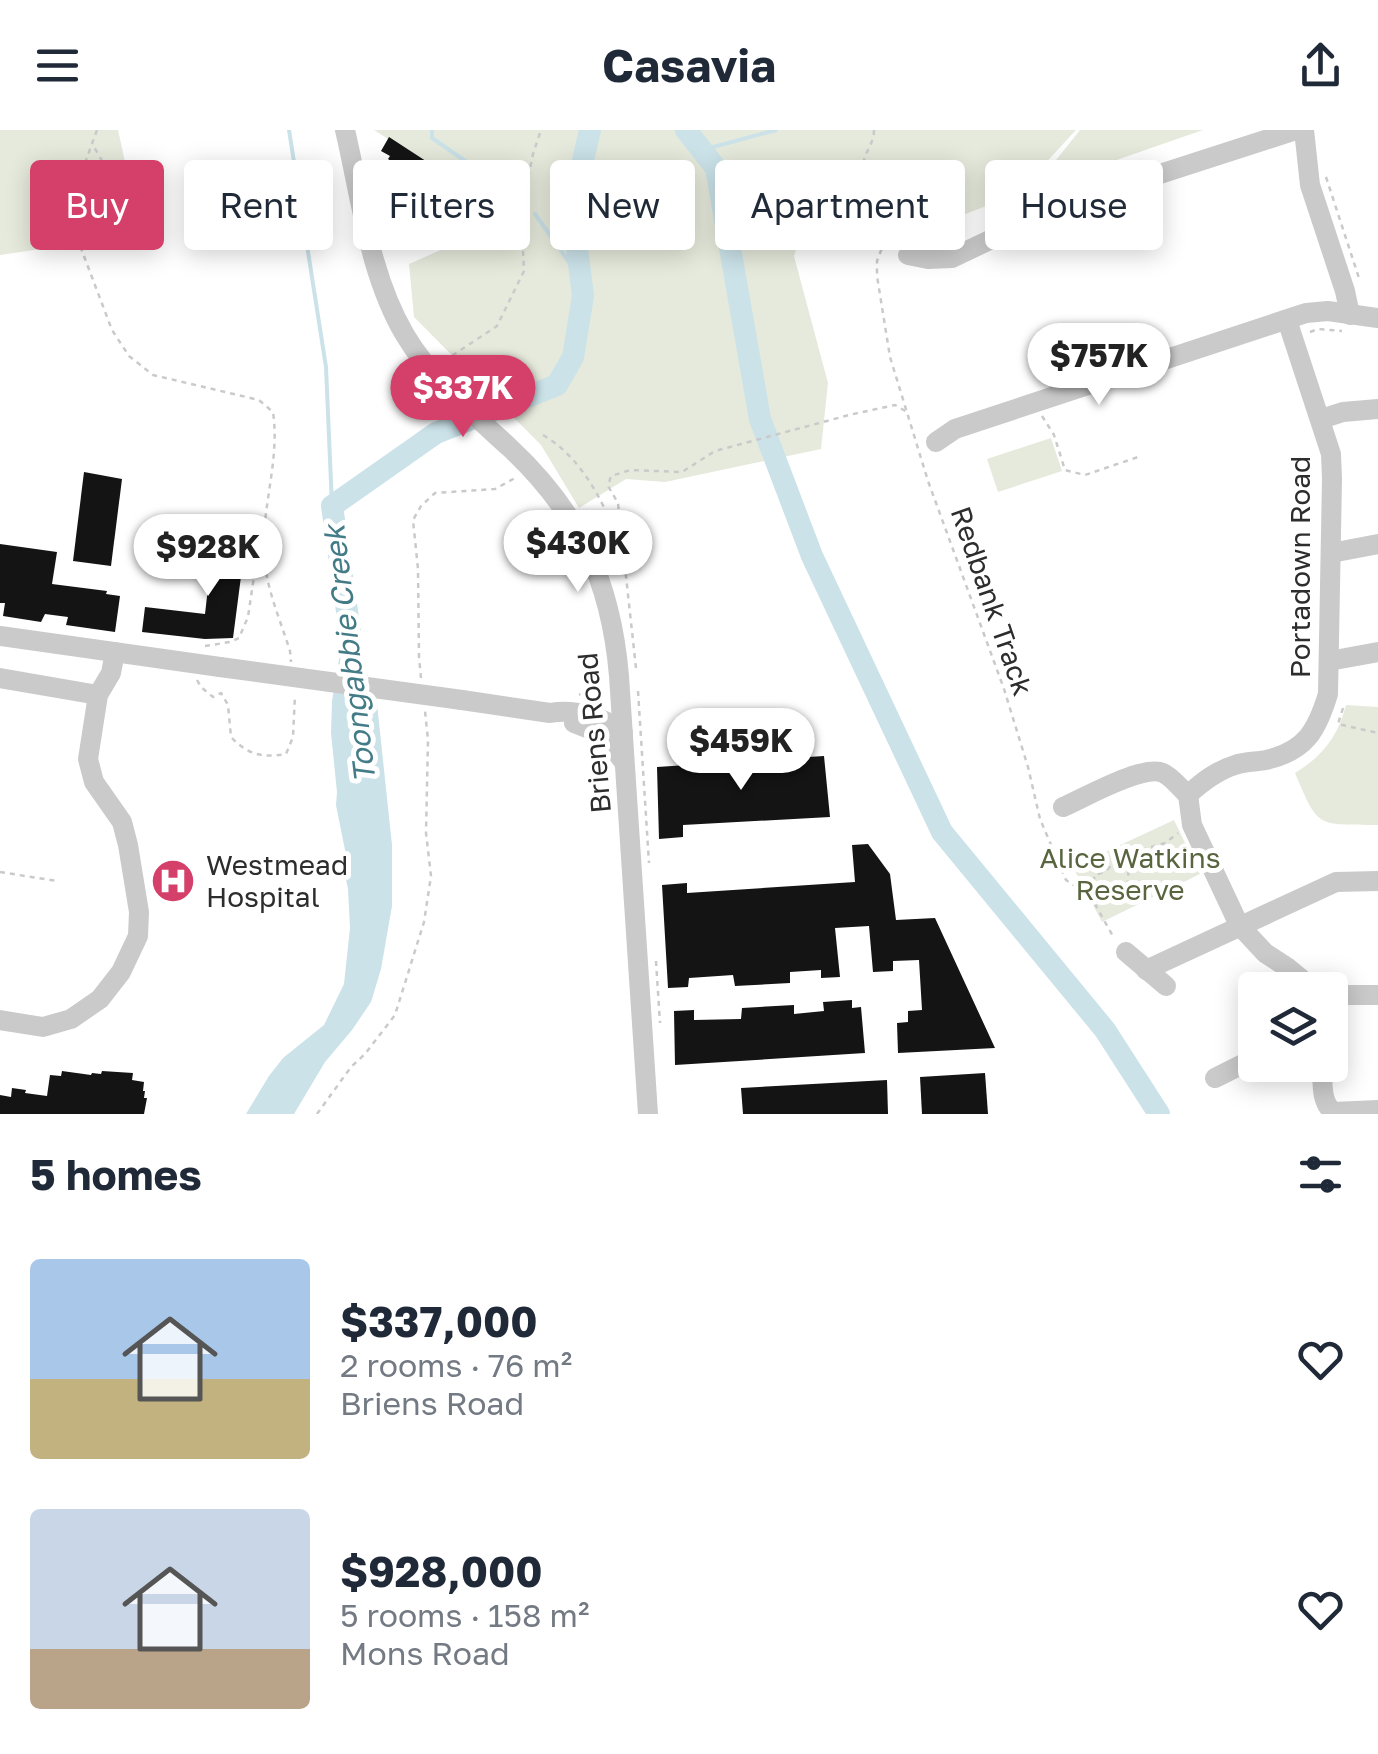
<!DOCTYPE html>
<meta charset="utf-8">
<style>
body{margin:0;font-family:"Golos Text",sans-serif;background:#f2f2f3;color:#1f2937;height:100vh;display:flex;flex-direction:column;font-size:38px;white-space:nowrap}
*{box-sizing:border-box;margin:0}
p{font-size:32px;color:#747a83}
.icon{flex:none;width:55px;height:55px;fill:none;stroke:currentColor;stroke-width:2;stroke-linecap:round;stroke-linejoin:round}
.map{position:relative;height:984px;overflow:hidden}
.side{display:flex;flex-direction:column;background:#fff;flex:1}
.side>*{flex:none}
.guide{position:absolute;left:30px;top:30px;width:1320px;height:90px;display:flex;gap:20px}
.controls{position:absolute;left:1238px;top:842px;display:grid;gap:20px}
.controls a{display:grid;place-items:center;width:110px;height:110px;border-radius:10px;background:#fff;box-shadow:0 5px 25px #0003;font-size:50px}
.price{position:absolute;translate:-50% -85px;padding:0 22px;border-radius:35px;background:#fff;color:#222;font-size:32px;line-height:65px;filter:drop-shadow(0 2px 5px #0008)}
.price::after{content:'';position:absolute;left:50%;top:60px;width:30px;height:22px;margin-left:-15px;background:inherit;clip-path:polygon(0 0,100% 0,50% 100%)}
.price.active{background:#d44069;color:#fff}
ul{padding:0;list-style:none}
li{display:flex;align-items:center;gap:30px;height:250px;padding:0 30px}
li span{display:grid;place-items:center;flex:none;width:280px;height:200px;border-radius:10px;color:#555}
li>.icon{margin-inline-start:auto}
span .icon{width:120px;height:120px;fill:#fffc;stroke-width:1}
li b{font-size:42px}
h2{display:flex;justify-content:space-between;align-items:center;height:120px;padding:0 30px;font-size:42px}
.tag{padding:0 35px;border-radius:10px;background:#fff;box-shadow:0 5px 25px #0003;font-size:35px;line-height:90px}
.tag.active{background:#d44069;color:#fff}
header{display:flex;justify-content:space-between;align-items:center;height:130px;padding:0 30px;background:#fff;font-size:45px;font-weight:700}
.map>svg:first-child{display:block}
</style>
<header><svg class="icon" aria-label="menu" viewBox="0 0 24 24"><path d="M4 6h16M4 12h16M4 18h16"/></svg>Casavia<svg class="icon" aria-label="share" viewBox="0 0 24 24"><path d="M12 15V3M7 8l5-5 5 5M5 13v7h14v-7"/></svg></header>
<div class="map">
<svg width="1378" height="984" viewBox="0 0 1378 984">
<rect width="100%" height="100%" fill="#fff"/>
<g fill="#e6eadc">
<path d="M 0,0 L 118,0 L 131,59 L 109,109 L 0,125 Z"/>
<path d="M 374,0 L 1076,0 L 1017,64 L 914,104 L 842,53 L 814,66 L 794,126 L 828,253 L 821,319 L 665,352 L 626,349 L 579,378 L 541,315 L 414,187 L 409,134 L 470,107 L 510,94 L 500,70 L 467,54 L 460,55 Z"/>
<path d="M 1080,0 L 1203,0 L 1033,59 Z"/>
<path d="M 1051,308 L 1062,341 L 998,362 L 987,329 Z"/>
<path d="M 1346,575 L 1378,577 L 1378,695 C 1317,694 1319,700 1295,643 C 1323,626 1338,606 1346,575 Z"/>
<path d="M 1174,690 L 1200,744 L 1102,792 L 1073,737 Z"/>
</g>
<path fill="#cae2e8" d="M 347,482 L 377,574 L 392,715 L 392,776 L 381,839 L 371,872 L 352,900 L 325,932 L 294,984 L 246,984 L 269,946 L 283,928 L 324,895 L 344,854 L 350,798 L 348,759 L 345,744 L 346,725 L 336,675 L 337,662 L 331,603 L 332,571 Z"/>
<g fill="none" stroke-linecap="round" stroke-linejoin="round">
<g stroke="#cae2e8" stroke-width="4">
<path d="M 289,0 L 326,237 L 332,376"/>
<path d="M 432,0 L 432,8 L 500,55"/>
<path d="M 702,20 L 776,0"/>
<path d="M 535,84 L 581,149"/>
</g>
<g stroke="#cae2e8" stroke-width="22">
<path d="M 686,0 L 716,38 L 760,289 L 812,426 L 942,702 L 1105,900 L 1159,984"/>
<path d="M 351,509 L 332,376 L 436,303 L 557,255 L 573,227 L 583,166 L 572,78 L 590,0"/>
</g>
</g>
<g fill="#141414">
<path d="M 389,7 L 432,35 L 423,47 L 404,35 L 405,41 L 388,29 L 390,26 L 381,21 Z"/>
<path d="M 406,44 L 411,60 L 387,67 L 382,51 Z"/>
<path d="M 434,78 L 435,112 L 414,114 L 414,107 L 411,106 L 410,90 L 403,90 L 402,80 Z"/>
<path d="M 84,342 L 122,349 L 111,436 L 73,431 Z"/>
<path d="M 214,405 L 246,408 L 233,508 L 205,509 L 142,502 L 145,477 L 205,484 Z"/>
<path d="M 0,414 L 57,422 L 52,454 L 107,461 L 106,464 L 120,466 L 115,502 L 66,495 L 68,487 L 45,484 L 41,492 L 3,486 L 5,473 L 0,473 Z"/>
<path d="M 824,626 L 830,687 L 683,695 L 683,707 L 659,709 L 657,637 Z"/>
<path d="M 868,714 L 890,744 L 896,790 L 935,788 L 995,918 L 898,923 L 897,893 L 908,892 L 908,881 L 922,880 L 919,830 L 893,831 L 893,841 L 873,842 L 869,796 L 835,798 L 840,847 L 821,848 L 821,840 L 790,842 L 790,853 L 735,856 L 733,845 L 689,848 L 688,857 L 668,858 L 662,755 L 687,753 L 687,763 L 855,752 L 852,715 Z"/>
<path d="M 852,870 L 852,878 L 861,877 L 865,923 L 675,935 L 674,881 L 694,880 L 694,890 L 741,889 L 742,878 L 794,875 L 794,884 L 824,881 L 823,872 Z"/>
<path d="M 62,941 L 91,945 L 92,943 L 101,944 L 102,941 L 133,943 L 132,950 L 144,952 L 143,961 L 145,961 L 144,968 L 147,968 L 144,984 L 0,984 L 0,965 L 11,967 L 12,958 L 26,960 L 25,963 L 47,966 L 50,945 L 61,946 Z"/>
<path d="M 985,943 L 988,984 L 922,984 L 920,947 Z"/>
<path d="M 887,950 L 888,984 L 743,984 L 741,958 Z"/>
</g>
<g fill="none" stroke-linecap="round" stroke-linejoin="round">
<g stroke="#cacaca" stroke-width="2.5" stroke-dasharray="5 5" stroke-linecap="butt">
<path d="M 97,0 L 81,44 L 77,82 L 79,113 L 112,200 L 129,226 L 153,245 L 259,270 L 273,282 C 280,330 262,375 264,422 C 265,456 280,489 290,521 L 291,532"/>
<path d="M 874,0 C 874,12 867,19 864,30 C 862,42 885,110 891,121"/>
<path d="M 1326,47 L 1359,148"/>
<path d="M 80,89 L 91,95 C 133,81 109,42 94,17"/>
<path d="M 885,110 L 877,131 L 877,146 L 890,227 L 928,351 L 1004,559 L 1028,637 L 1040,689 L 1066,750 L 1091,767 L 1114,808"/>
<path d="M 1310,202 L 1318,199 L 1342,201"/>
<path d="M 444,231 L 497,196 L 524,141 L 521,83 L 533,24 L 541,0"/>
<path d="M 1042,286 L 1054,305 L 1065,340 L 1085,345 L 1138,327"/>
<path d="M 543,305 C 585,330 603,374 622,416"/>
<path d="M 205,516 L 230,512 L 239,508 L 248,487 L 257,426 L 262,422"/>
<path d="M 636,538 L 618,373 L 608,356 L 611,346 L 630,340 L 682,342 L 715,321 L 849,285 L 895,275 L 907,282"/>
<path d="M 421,548 L 419,527 L 418,439 L 413,390 L 421,376 L 435,363 L 495,359 L 515,348"/>
<path d="M 197,550 L 201,557 L 213,567 L 221,563 L 228,575 L 231,607 C 248,625 262,628 286,624 L 293,607 L 295,565"/>
<path d="M 638,561 L 649,733"/>
<path d="M 579,565 L 591,558 L 604,556"/>
<path d="M 1343,578 L 1338,594 L 1378,603"/>
<path d="M 1129,736 L 1112,734 L 1106,741 L 1095,745 L 1093,753 L 1099,770 L 1103,772 L 1119,766 L 1127,759 L 1129,736 L 1134,727 L 1142,720 L 1165,713 L 1178,703"/>
<path d="M 0,742 L 57,751"/>
<path d="M 656,831 L 660,893"/>
<path d="M 317,984 L 351,937 L 365,924 L 395,885 L 424,792 L 431,746 L 426,703 L 428,610 L 425,581"/>
</g>
<g stroke="#cacaca" stroke-width="20">
<path d="M 345,0 C 361,68 369,144 405,205 C 432,250 472,283 509,317 C 579,382 611,451 619,546 L 648,984"/>
<path d="M 1304,0 L 1310,55 L 1345,161 L 1350,185"/>
<path d="M 908,125 L 928,129 L 952,128 L 1061,76 L 1296,0"/>
<path d="M 1321,289 L 1343,282 L 1378,279"/>
<path d="M 936,312 L 955,299 L 1306,183 L 1328,181 L 1378,188"/>
<path d="M 1331,423 L 1378,414"/>
<path d="M 0,506 L 220,537"/>
<path d="M 1329,531 L 1378,522"/>
<path d="M 0,548 L 98,565"/>
<path d="M 462,570 L 550,583 C 574,579 605,586 623,603"/>
<path d="M 574,593 L 602,604 L 624,632"/>
<path d="M 1188,665 C 1202,652 1216,641 1235,635 C 1245,631 1256,632 1266,630 C 1306,621 1317,600 1328,564 L 1332,349 L 1331,324 L 1287,190"/>
<path d="M 1188,665 L 1192,695 L 1239,795 L 1265,823 L 1288,838 L 1305,852 L 1310,860"/>
<path d="M 1063,677 C 1084,668 1143,634 1163,643 C 1172,647 1180,658 1188,665"/>
<path d="M 1126,822 L 1166,856"/>
<path d="M 1146,840 L 1336,752 L 1378,751"/>
<path d="M 1330,865 L 1378,865"/>
<path d="M 0,890 L 43,897 L 71,889 L 100,869 L 121,842 L 138,806 L 139,782 L 128,715 L 122,692 L 94,652 L 88,629 L 98,565 L 111,543 L 115,522"/>
<path d="M 1322,935 C 1323,951 1320,971 1333,982 L 1378,980"/>
<path d="M 1215,948 L 1255,928"/>
</g>
<path stroke="#cacaca" stroke-width="20" d="M 220,537 L 462,570"/>
</g>
<defs>
<g id="hospital-disc" transform="scale(2.25)"><circle r="9.5" fill="#d44069" stroke="#fff"/><path d="M-5-5h3v3.5h4V-5h3V5h-3V1.5h-4V5h-3Z" fill="#fff"/></g>
</defs>
<g fill-rule="evenodd">
<use href="#hospital-disc" x="173" y="751"/>
</g>
<g text-anchor="middle" stroke-width="10" stroke-linejoin="round" paint-order="stroke">
<g font-size="28" fill="#2d2d2d" stroke="#fff">
<text transform="translate(1300 437) rotate(-90)" y="10">Portadown Road</text>
<text transform="translate(992 471) rotate(71)" y="10">Redbank Track</text>
<text transform="translate(594 603) rotate(-95)" y="10">Briens Road</text>
</g>
<g font-size="28" fill="#58653f" stroke="#fff">
<text x="1130" y="738">Alice Watkins<tspan x="1130" dy="32">Reserve</tspan></text>
</g>
<g font-size="28" fill="#2d2d2d" stroke="#fff" text-anchor="start">
<text x="206" y="745">Westmead<tspan x="206" dy="32">Hospital</tspan></text>
</g>
<g font-size="30" font-style="italic" fill="#437b87" stroke="#fff">
<text transform="translate(350 524) rotate(-97)" y="10">Toongabbie Creek</text>
</g>
</g>
</svg>
<div class="controls">
<a><svg class="icon" aria-label="layers" viewBox="0 0 24 24"><path d="M12 4l9 5-9 5-9-5zM3 14l9 5 9-5"/></svg></a>
</div>
<b class="price" style="left:1099px;top:278px">$757K</b>
<b class="price active" style="left:463px;top:310px">$337K</b>
<b class="price" style="left:578px;top:465px">$430K</b>
<b class="price" style="left:208px;top:469px">$928K</b>
<b class="price" style="left:741px;top:663px">$459K</b>
<div class="guide">
<a class="tag active">Buy</a>
<a class="tag">Rent</a>
<a class="tag">Filters</a>
<a class="tag">New</a>
<a class="tag">Apartment</a>
<a class="tag">House</a>
</div>
</div>
<section class="side">
<h2>5 homes<svg class="icon" aria-label="filters" viewBox="0 0 24 24"><path d="M4 7h16M4 17h16"/><circle cx="9" cy="7" r="2"/><circle cx="15" cy="17" r="2"/></svg></h2>
<ul>
<li><span style="background:linear-gradient(#a9c7e8 60%,#c2b280 0)"><svg class="icon" aria-label="home" viewBox="0 0 24 24"><path d="M3 11l9-7 9 7M6 9v11h12V9"/></svg></span><div><b>$337,000</b><p>2 rooms · 76 m²</p><p>Briens Road</p></div><svg class="icon" aria-label="heart" viewBox="0 0 24 24"><path d="M12 20l-8-8c-3-5 5-10 8-4 3-6 11-1 8 4z"/></svg></li>
<li><span style="background:linear-gradient(#c9d6e8 70%,#b9a48a 0)"><svg class="icon" aria-label="home" viewBox="0 0 24 24"><path d="M3 11l9-7 9 7M6 9v11h12V9"/></svg></span><div><b>$928,000</b><p>5 rooms · 158 m²</p><p>Mons Road</p></div><svg class="icon" aria-label="heart" viewBox="0 0 24 24"><path d="M12 20l-8-8c-3-5 5-10 8-4 3-6 11-1 8 4z"/></svg></li>
</ul>
</section>
